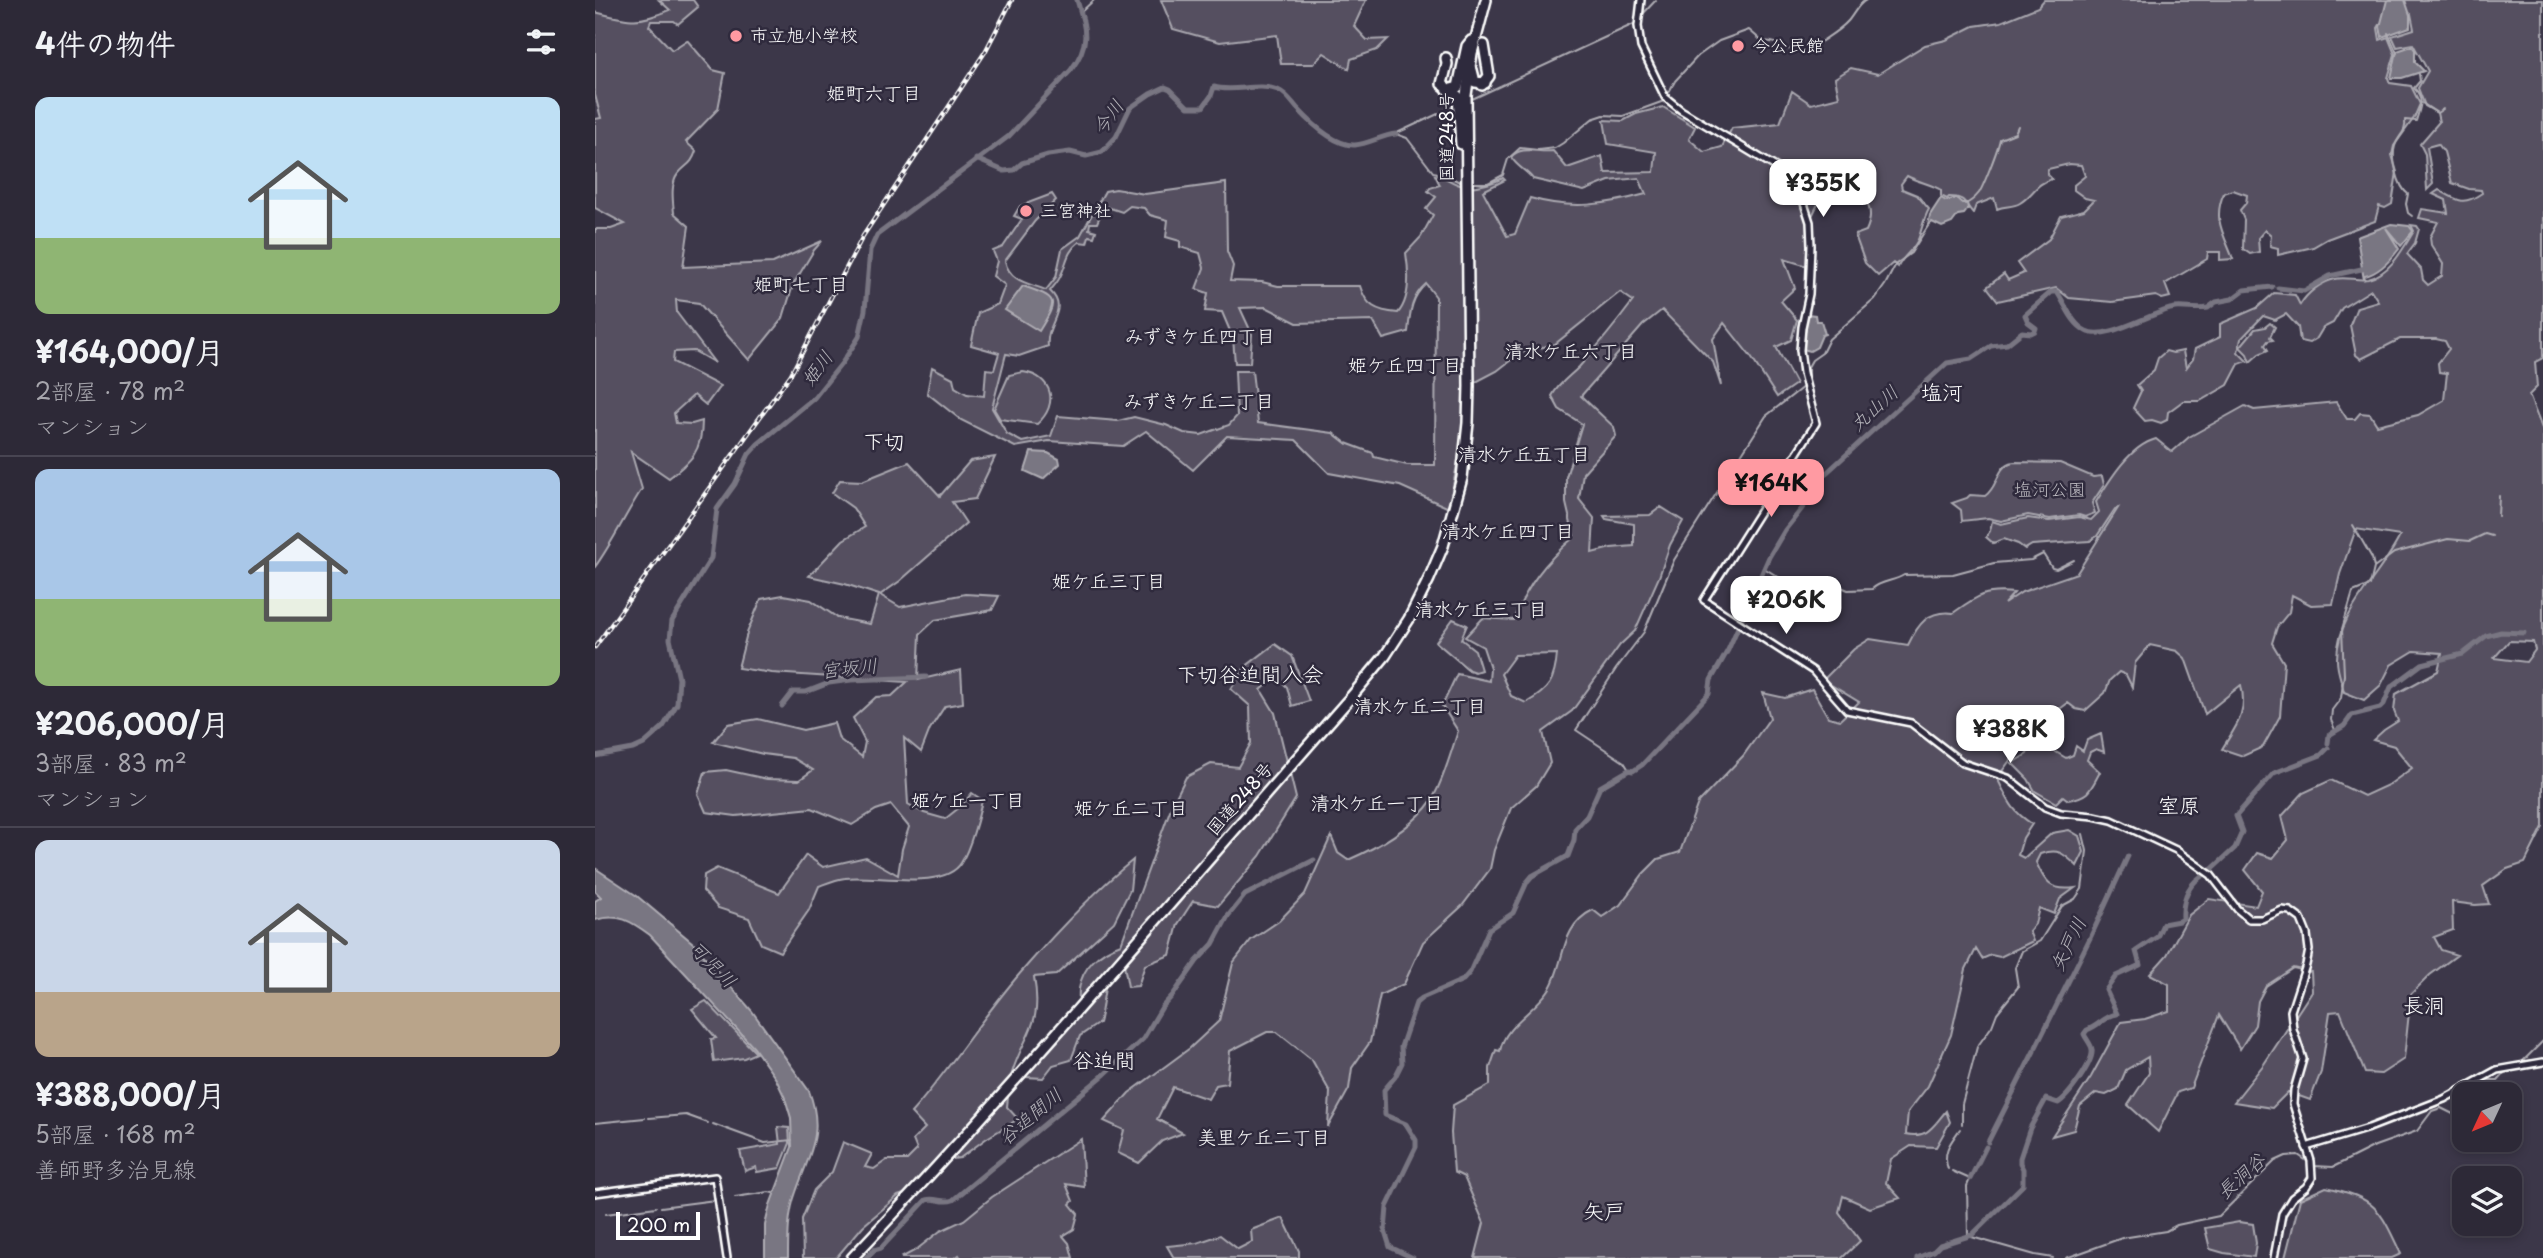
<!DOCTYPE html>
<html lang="ja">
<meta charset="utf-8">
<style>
body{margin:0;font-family:"Playpen Sans","Klee One",sans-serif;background:#35313f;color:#f1f3f6;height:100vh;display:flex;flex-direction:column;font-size:26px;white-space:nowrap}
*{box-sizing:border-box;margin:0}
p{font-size:23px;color:#a7a6ad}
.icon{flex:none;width:38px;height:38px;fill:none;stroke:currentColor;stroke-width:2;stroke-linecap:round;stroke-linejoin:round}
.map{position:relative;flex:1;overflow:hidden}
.drawer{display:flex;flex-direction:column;background:#2d2937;width:595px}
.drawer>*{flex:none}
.needle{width:46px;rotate:226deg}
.controls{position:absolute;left:1857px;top:1082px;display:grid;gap:14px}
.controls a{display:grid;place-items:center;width:70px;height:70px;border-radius:14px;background:#2d2937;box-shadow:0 4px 10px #0003,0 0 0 2px #484552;font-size:35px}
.scale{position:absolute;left:21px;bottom:18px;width:84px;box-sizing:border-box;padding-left:7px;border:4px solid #fff;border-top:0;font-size:19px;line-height:24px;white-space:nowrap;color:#fff;-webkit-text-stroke:5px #2f2a3d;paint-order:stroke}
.price{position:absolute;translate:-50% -60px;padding:0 16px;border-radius:14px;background:#fff;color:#222;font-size:23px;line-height:46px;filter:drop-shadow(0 2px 4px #0008)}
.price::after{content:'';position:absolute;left:50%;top:42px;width:21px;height:16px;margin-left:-10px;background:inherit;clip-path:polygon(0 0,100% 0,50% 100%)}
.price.selected{background:#ff9aa2;color:#111}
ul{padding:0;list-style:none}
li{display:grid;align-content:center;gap:14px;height:371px;padding:0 35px}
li+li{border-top:2px solid #484552}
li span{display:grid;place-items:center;height:217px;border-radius:14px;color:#555}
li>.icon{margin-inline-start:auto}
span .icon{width:126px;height:126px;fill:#fffc;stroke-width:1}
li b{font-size:30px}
h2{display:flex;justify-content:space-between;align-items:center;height:84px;padding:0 35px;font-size:30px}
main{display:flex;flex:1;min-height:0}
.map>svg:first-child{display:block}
</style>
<main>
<section class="drawer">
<h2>4件の物件<svg class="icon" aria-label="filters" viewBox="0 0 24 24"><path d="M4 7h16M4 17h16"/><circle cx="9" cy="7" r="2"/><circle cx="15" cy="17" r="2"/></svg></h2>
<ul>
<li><span style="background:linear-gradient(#bfe0f5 65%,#8fb573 0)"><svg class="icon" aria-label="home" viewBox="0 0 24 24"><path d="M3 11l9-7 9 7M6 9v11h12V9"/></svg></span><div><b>¥164,000/月</b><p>2部屋 · 78 m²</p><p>マンション</p></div></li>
<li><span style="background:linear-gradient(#a9c7e8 60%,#8fb573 0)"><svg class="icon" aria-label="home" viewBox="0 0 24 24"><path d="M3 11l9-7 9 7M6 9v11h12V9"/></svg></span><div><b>¥206,000/月</b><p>3部屋 · 83 m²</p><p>マンション</p></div></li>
<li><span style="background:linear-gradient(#c9d6e8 70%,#b9a48a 0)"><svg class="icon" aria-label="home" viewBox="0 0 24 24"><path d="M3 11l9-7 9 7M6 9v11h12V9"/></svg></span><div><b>¥388,000/月</b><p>5部屋 · 168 m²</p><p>善師野多治見線</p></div></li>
</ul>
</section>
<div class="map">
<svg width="1948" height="1258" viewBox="0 0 1948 1258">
<rect width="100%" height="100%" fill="#3c3749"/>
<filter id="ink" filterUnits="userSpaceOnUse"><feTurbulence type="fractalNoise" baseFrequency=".0143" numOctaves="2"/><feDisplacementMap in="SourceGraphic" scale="14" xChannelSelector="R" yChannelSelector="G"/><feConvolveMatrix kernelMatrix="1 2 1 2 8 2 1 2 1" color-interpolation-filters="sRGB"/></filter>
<g filter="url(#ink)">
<g fill="#555060" stroke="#aaa8b0" stroke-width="2" fill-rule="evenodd">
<path d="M 64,0 L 98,0 L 103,7 L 83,24 L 79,21 L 56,21 L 54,26 L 77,50 L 92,40 L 118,70 L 130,73 L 123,109 L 91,142 L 101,151 C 96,166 92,163 83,174 C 75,184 78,201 79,213 L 94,226 L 88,267 L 178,263 L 227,241 L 219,250 L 198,285 L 188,318 L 154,360 L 104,303 L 81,300 L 82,313 L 120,363 L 99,351 L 79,352 L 78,362 L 125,386 L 111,405 L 99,395 L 79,413 L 81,423 L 97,424 L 107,421 C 107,452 96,461 74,478 L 36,452 L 47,489 C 30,515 18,542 0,567 L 0,229 L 16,229 L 30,224 L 0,208 L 0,119 L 6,118 L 0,95 L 0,12 C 35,21 41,24 75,10 Z"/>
<path d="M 566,0 L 771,0 L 759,26 L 772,40 L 793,39 L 782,50 L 756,59 L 754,69 L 729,53 L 718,64 L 686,64 L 682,35 L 625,42 L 578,29 Z"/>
<path d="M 1449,0 L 1948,0 L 1948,358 L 1940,362 L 1942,387 L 1934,395 L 1948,431 L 1948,827 L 1930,863 L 1912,869 L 1888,886 L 1894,904 L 1880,905 L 1857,902 L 1858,930 L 1839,937 L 1846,950 L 1862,955 L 1835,975 L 1816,994 L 1809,1059 L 1786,1074 L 1770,1073 L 1745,1011 L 1735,1012 L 1726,1072 L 1715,1100 L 1693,1092 L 1677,1108 L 1639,1102 L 1669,1064 L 1717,991 L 1716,972 L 1698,968 L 1671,986 L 1663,1001 L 1660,1025 L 1645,1049 L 1624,1015 L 1596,1088 L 1583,1092 L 1563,1132 L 1533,1105 L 1554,1073 L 1553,1057 L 1531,1070 L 1523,1089 L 1511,1095 L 1501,1093 L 1485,1106 L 1479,1130 L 1457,1136 L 1496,1077 L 1526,1022 L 1550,1019 L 1574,1011 L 1574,984 L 1555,974 L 1572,955 L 1594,915 L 1614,899 L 1661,906 L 1667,891 L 1650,870 L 1662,853 L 1678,858 L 1693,840 L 1687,816 L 1708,793 L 1736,780 L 1769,796 L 1795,784 L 1817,768 L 1799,746 L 1778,740 L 1789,730 L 1803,721 L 1799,711 L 1801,694 L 1843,671 L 1847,653 L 1819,651 L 1796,665 L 1786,685 L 1769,700 L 1749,692 C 1747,682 1742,671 1742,660 C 1741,613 1786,576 1805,536 L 1761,529 L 1745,574 L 1738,604 L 1716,605 L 1697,595 L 1694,612 L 1682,627 L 1677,643 L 1689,663 L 1685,716 L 1668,747 L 1648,756 L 1627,749 C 1641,726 1653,714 1646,685 L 1610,714 L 1590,658 L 1582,651 L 1555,645 L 1540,663 L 1537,687 L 1531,675 L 1524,672 L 1515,680 L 1510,693 L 1490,711 L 1481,709 L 1473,703 L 1439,728 L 1402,778 C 1413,799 1415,810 1437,824 L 1428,838 L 1423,855 L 1429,858 L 1457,833 L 1474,830 L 1484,836 L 1489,852 L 1482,866 C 1468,853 1464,848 1445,854 L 1441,862 C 1450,883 1455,891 1480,888 L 1465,899 L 1459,914 L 1444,908 L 1440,924 L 1434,931 L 1438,941 L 1405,957 L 1396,955 L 1387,959 L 1381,949 L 1371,969 L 1356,1035 L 1333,1086 L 1313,1112 L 1311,1134 C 1333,1139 1338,1126 1351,1111 L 1355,1122 L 1341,1147 L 1316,1146 L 1296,1159 L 1291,1183 L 1305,1198 L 1275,1208 L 1248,1196 L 1244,1212 L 1265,1241 L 1247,1258 L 880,1258 L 889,1223 L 869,1177 L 859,1172 L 856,1133 L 858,1105 L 895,1085 L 895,1068 L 901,1050 L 905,1051 C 910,1024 941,1011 955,988 C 970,962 965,926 998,910 L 1007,917 L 1025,905 L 1048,874 L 1063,859 L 1085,852 L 1103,803 L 1148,756 L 1175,718 L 1168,693 L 1190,698 L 1217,689 L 1233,717 L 1245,720 L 1264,702 L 1228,680 L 1259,649 L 1275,639 L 1313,645 C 1323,624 1333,610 1358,613 C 1382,596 1389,590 1419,593 L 1409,604 L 1427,592 L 1482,573 L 1523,508 L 1520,509 L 1502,536 L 1495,541 L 1437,545 L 1430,549 L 1423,544 L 1409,539 L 1398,543 L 1391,537 L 1395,531 L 1397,521 L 1406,524 L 1433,518 L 1454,521 L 1484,517 L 1496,520 L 1504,512 L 1501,502 C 1515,479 1535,446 1561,439 L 1577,452 L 1594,437 L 1650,406 L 1659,410 L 1741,402 L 1752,419 L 1760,419 L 1765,413 L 1775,414 L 1782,425 L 1823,415 L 1849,400 L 1852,373 L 1844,372 L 1843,363 L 1854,349 L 1850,341 L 1841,339 L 1805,339 L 1766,359 L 1761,355 L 1755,325 L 1762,307 L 1783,301 L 1776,290 L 1747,308 L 1738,323 L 1728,328 L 1722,338 L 1714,343 L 1705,341 L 1703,327 L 1691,314 L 1680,320 L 1668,316 L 1646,339 L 1643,352 L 1652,361 L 1644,364 L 1633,385 L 1605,401 L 1588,401 L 1573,412 L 1572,420 L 1566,423 L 1557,420 L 1550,421 L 1538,408 L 1546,391 L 1542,385 L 1559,370 L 1563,358 L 1571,351 L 1578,353 L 1588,351 L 1591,368 L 1598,359 L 1600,349 L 1625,337 L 1625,324 L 1662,308 L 1679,293 L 1700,295 L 1705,305 C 1712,293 1726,282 1740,279 C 1750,276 1763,281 1773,279 C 1795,274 1808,249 1819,231 L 1816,225 L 1822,226 L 1824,229 L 1820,243 L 1812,254 L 1826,269 L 1828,280 L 1833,285 L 1847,276 L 1848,264 L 1836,245 L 1835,237 L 1843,222 L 1824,218 L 1827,209 L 1853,213 L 1851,200 L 1838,194 L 1844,190 C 1863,201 1868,206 1887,193 L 1886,190 L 1874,189 L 1857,183 L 1849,152 L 1843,144 L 1832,147 L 1838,184 L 1832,190 L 1830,154 L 1825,144 L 1844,122 L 1842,113 L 1830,106 L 1823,88 L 1833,71 L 1818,44 L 1802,47 L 1797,36 L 1819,29 L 1816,14 L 1812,12 L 1786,23 L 1783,28 L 1785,40 L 1793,37 L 1800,54 L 1793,78 L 1795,83 L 1816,86 L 1825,104 L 1819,118 L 1799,146 L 1797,155 L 1802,172 L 1797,204 L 1790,208 L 1784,206 L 1780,221 L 1732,239 L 1718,247 L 1683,255 L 1683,248 L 1675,246 L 1676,235 L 1670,230 L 1663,238 L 1664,252 L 1655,254 L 1648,249 L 1649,220 L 1645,210 L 1651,203 L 1652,195 L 1638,190 L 1629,193 C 1617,219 1629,234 1638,259 L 1625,260 L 1625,252 L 1613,252 L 1612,259 L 1570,284 L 1575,297 L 1567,299 L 1561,296 L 1517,302 L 1474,298 L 1461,288 L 1403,301 L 1392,287 L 1409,274 L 1413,280 L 1429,273 L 1422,263 L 1454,239 L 1466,216 L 1489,210 L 1499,200 L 1490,198 L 1479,190 L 1479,185 L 1490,176 L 1486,165 L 1474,164 L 1453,169 L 1452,174 L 1457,179 C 1441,183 1438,195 1425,203 C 1417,208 1410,205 1402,209 L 1399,198 L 1381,205 L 1378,213 C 1369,203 1371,197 1354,197 L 1352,199 L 1346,196 L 1346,190 C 1336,184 1323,182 1312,176 L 1306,184 L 1307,189 L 1322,195 L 1334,209 C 1329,218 1327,228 1324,237 C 1320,250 1308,255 1303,267 L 1298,263 L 1283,276 L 1270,263 L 1260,235 L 1271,231 C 1284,203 1264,192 1242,181 L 1231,188 L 1212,226 L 1212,266 L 1189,259 L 1200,288 L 1186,301 L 1202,320 L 1196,340 L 1181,347 L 1201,384 L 1182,397 L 1156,357 L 1129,323 L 1118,339 L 1126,386 L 1118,362 L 1067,310 L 1048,325 L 986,396 L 1019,427 L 1021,436 L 988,473 L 984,499 L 999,518 L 997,553 L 1016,548 L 1039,546 L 1039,524 L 1011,519 L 1009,516 L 1055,515 L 1066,507 L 1088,521 L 1075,545 L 1064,577 L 1040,631 L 1025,645 L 977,711 L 948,732 L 955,763 L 941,786 L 916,808 L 899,850 L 895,869 L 867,906 L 828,942 L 809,984 L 785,995 L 775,1042 L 757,1068 L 754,1089 L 733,1127 L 735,1092 L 717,1060 L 682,1032 L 672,1032 L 635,1051 L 632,1083 L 621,1085 L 613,1099 L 578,1087 L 562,1119 L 588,1133 L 567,1141 L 544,1163 L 523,1153 L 529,1130 L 509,1121 L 534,1093 L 595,1048 L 624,1021 L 638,963 L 656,940 L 684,921 L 710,894 L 736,836 L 743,853 L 753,860 C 781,848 810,832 831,808 C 845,792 856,752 863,731 L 847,706 L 862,674 L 894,681 L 895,668 L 888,647 L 870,637 L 888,618 L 918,620 C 934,583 949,563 979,537 L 971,503 L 971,477 L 987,424 L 964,409 L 957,396 C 964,383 974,377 984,367 C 1003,346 1021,324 1038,301 L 1025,292 L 960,344 L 925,353 L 902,371 L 877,384 L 854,508 L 805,486 L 734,473 L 701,440 L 632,436 L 598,470 L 551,431 L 528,446 L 454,441 L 420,447 L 366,420 L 332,393 L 337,367 L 358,378 L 360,387 L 372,394 L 389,396 L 391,369 L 399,370 L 404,353 L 376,345 L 383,313 L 403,304 L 410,285 L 398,276 L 402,261 L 398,251 L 408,247 L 427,219 L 419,216 L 425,206 L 457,194 L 461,200 L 440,221 L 410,261 C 415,282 433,283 451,290 L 461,277 L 467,249 L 485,236 L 510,191 L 521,189 L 550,194 L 631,183 L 632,251 L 638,266 L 635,281 L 667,282 L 683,286 L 765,286 C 771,306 781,311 803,313 C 816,298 814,272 811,253 L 826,237 L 838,215 L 831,209 L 841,197 L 833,191 L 835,188 L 845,185 L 840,175 C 849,176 854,181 862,184 C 875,190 895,184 908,178 L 910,180 L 888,191 L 912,236 L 920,234 L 935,198 C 977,210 1010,205 1051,194 L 1044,178 L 1014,181 L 989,191 L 938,179 C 931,170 922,167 916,157 C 928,145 941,153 958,151 L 972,168 L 1007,156 L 1010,173 L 1059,172 L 1061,152 L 1013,144 L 1009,120 L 1028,121 L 1041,114 L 1068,107 L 1100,127 L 1094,139 L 1109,152 L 1127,147 L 1137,128 L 1185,123 L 1197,91 L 1216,104 L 1244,97 L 1240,78 L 1256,68 L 1283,74 L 1330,45 L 1351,40 L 1379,26 L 1406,22 L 1443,7 ZM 509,206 L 527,212 L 535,206 L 549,208 L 555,215 L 573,220 L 571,237 L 585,241 L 585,247 L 605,253 L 609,268 L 601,289 L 613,293 L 610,311 L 627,312 L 638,338 L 640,363 L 655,363 L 657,334 L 645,308 L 671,307 L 702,323 L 778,321 L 788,339 L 813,332 C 815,313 816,297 831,284 L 841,297 L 840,465 L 812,465 L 779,457 L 778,453 L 751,443 L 738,433 L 663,423 L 657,371 L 640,371 L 642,416 L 634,425 L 606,435 L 589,433 L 571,425 L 539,417 L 523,421 L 463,416 L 456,436 L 427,442 L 412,434 L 397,408 L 411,354 L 424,356 L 453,346 C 450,323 475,310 455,291 C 458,287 463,282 465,277 C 472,264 471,252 484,242 L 492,243 L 494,236 L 499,237 L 501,231 L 494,229 L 495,223 L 502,223 ZM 1914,641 L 1938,642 L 1940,650 L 1931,662 L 1899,658 ZM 962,654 C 960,681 954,690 931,703 L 916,696 L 906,674 L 920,655 Z"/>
<path d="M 1675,323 L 1680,327 L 1675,337 L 1678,340 L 1673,341 L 1670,345 L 1673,350 L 1664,354 L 1655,362 L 1652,354 L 1645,347 L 1660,329 L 1670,327 Z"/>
<path d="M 428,372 C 457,376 465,404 442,424 L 405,419 L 399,409 L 414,375 Z"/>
<path d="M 400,457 L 380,499 L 357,502 L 371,523 L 305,581 L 285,595 L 305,607 L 370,594 L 404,596 L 397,610 L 340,620 L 325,634 L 323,680 L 366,670 L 368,703 L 350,706 L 335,729 L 326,752 L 309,738 L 313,804 L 329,813 L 350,819 L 365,807 L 377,793 L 387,800 C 384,816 375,849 366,863 C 349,891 278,874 250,878 C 241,879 232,883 224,886 L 214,910 L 185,952 L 166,944 L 154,918 L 123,908 L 108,891 L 109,875 L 122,868 L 184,893 L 211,855 L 228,867 L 271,857 L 303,875 L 307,849 L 314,827 L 296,805 L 281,810 L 257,825 L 217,808 L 141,816 L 111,812 L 103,794 L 110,772 L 131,770 L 172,779 L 204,780 L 218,770 L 198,758 L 168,754 L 118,742 L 133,724 L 163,719 L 208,730 L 239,723 L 244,739 L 267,757 L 270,742 L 258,718 L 281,697 L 297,696 L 312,682 L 177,673 L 143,668 L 152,633 L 166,599 L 188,595 L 216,600 L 243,618 L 275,624 L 284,595 L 250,584 L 214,576 L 248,540 L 270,527 L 258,508 L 237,493 L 245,480 L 267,481 L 314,462 L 345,496 L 375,461 Z"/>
<path d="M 1419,462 L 1465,463 L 1498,477 L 1507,476 L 1509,485 L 1497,503 L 1500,513 L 1490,517 L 1484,515 L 1455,519 L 1433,515 L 1406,521 L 1393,518 L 1367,521 L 1366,510 L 1357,503 L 1372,498 L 1375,495 L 1390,496 C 1404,487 1401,465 1419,462 Z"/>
<path d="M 858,619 L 872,625 L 866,639 L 880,650 L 886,670 L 880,672 L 874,670 L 841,642 Z"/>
<path d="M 680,644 L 697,656 L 714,701 L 697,706 L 692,687 L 682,677 L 666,690 L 680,713 L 701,798 L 665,856 L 623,906 L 598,901 L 583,924 L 575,955 L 550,965 L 543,986 L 533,987 L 529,965 L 516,966 C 508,985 509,1004 504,1023 L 485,1036 L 476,1060 L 458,1065 L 448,1078 L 431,1077 C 435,1039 455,1046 475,1025 C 486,1014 483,1003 484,989 C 487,967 505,951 526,944 L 577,805 L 591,777 L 616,764 L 643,767 L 656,743 L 655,706 L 636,689 L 650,667 Z"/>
<path d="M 1506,734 L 1509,752 L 1501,749 L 1495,752 L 1492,760 L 1505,772 C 1495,790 1495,796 1473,800 L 1468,796 L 1461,803 L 1440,791 L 1433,779 L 1417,763 L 1432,754 L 1437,738 L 1471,758 L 1478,755 L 1481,746 L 1488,751 L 1492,740 Z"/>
<path d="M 538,860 L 535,890 L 519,922 L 461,975 L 439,977 C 448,1027 430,1031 417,1073 C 414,1084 413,1096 412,1107 L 423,1119 L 392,1138 L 365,1158 L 342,1161 L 325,1189 L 303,1196 L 268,1226 L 241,1258 L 208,1258 L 207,1219 L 219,1190 L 237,1172 L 248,1142 L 277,1154 L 270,1167 L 279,1169 L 292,1160 L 312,1160 L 322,1150 L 318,1140 L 330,1128 L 316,1113 C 356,1068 388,1015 428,970 C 462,931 498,892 538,860 Z"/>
<path d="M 111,1001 L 161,1053 L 149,1058 L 119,1062 L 116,1039 L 121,1038 L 97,1009 Z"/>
<path d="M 183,1127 L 194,1128 L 195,1143 L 185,1168 L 162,1172 L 161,1167 L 150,1171 L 145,1151 L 185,1144 Z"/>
<path d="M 486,1139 L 489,1187 L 471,1184 L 478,1201 L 475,1204 L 483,1214 L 479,1229 L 468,1236 L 474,1243 L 478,1258 L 366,1258 L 364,1255 L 360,1258 L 306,1258 L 321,1250 L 345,1231 L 369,1220 L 397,1197 Z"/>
<path d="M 1731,1187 C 1781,1198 1785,1209 1806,1254 L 1797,1258 L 1690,1258 L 1705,1199 Z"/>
<path d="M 688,1218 L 704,1251 L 704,1258 L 579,1258 L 572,1246 L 602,1243 L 625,1235 L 643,1249 L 657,1242 L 656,1230 Z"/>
<path d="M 1644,1222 L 1658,1224 L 1661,1243 L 1659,1257 L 1629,1253 L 1615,1249 L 1610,1228 Z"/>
</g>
<g fill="#797682" stroke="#afadb4" stroke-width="2">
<path d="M 1792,0 L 1810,0 L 1815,15 L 1815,27 L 1787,37 L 1785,27 Z"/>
<path d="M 1817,46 L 1820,50 L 1820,62 L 1829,71 L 1807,78 L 1796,78 L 1802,51 Z"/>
<path d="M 1346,198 L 1351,201 L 1361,198 L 1367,203 L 1372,203 L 1373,209 L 1369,214 L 1363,215 L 1357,223 L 1347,227 L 1337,222 L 1333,226 L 1335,215 Z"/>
<path d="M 1796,224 L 1814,226 L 1818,231 L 1806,246 L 1791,228 L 1804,249 C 1795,261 1784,273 1770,276 L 1769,280 L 1762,237 Z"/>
<path d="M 428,286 C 463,298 464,299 444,331 L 410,310 Z"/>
<path d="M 1212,314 L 1220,315 L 1221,321 L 1226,321 L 1230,334 L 1227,335 L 1222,347 L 1215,351 L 1208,349 Z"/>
<path d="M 436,452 L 453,453 L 464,459 L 465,464 L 448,479 L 430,471 Z"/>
<path d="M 0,868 L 42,896 L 98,943 L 157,1011 L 214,1091 C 230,1133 214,1154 201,1192 C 193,1213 193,1236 193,1258 L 170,1258 L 170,1225 L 175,1205 L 197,1147 L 196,1118 L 190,1098 L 181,1079 L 159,1048 L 55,935 C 36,921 24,913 0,920 L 0,901 L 6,897 L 0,891 Z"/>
</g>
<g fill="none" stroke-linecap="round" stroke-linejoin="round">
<g stroke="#afadb4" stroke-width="2">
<path d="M 486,12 L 499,0"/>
<path d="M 1047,15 L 1061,0"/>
<path d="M 1793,33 L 1802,53"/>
<path d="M 875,100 L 1041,23"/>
<path d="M 1827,103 L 1842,113 L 1848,109"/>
<path d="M 802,133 L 860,106"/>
<path d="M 801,134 L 812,138 L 838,172 L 848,174 L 867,183"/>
<path d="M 876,183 L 893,183 L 908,175 L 913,159 L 925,148 L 943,150 L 960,148 L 968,143 L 997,119 L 1009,115 L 1028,116 L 1069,101 L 1080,81 L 1103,56 L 1124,41 L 1154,30 L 1168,42 C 1182,39 1192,53 1206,51 C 1216,50 1246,29 1253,21 C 1259,14 1263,4 1271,0"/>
<path d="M 1370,204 C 1376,202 1380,198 1384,193 C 1389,185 1403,149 1405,139 L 1420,133 L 1423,126"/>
<path d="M 1817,216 L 1813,213 L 1811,204 L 1813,194 C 1803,187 1796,158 1800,146 C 1803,135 1812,133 1810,120 L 1821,121 C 1825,107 1830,99 1819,88 L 1825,81 L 1824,74"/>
<path d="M 1213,382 L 1213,367 L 1217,360 L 1227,353 L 1234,339 L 1280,299 L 1290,285 L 1301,264 L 1316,253 L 1333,226"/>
<path d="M 1144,458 L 1171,416 L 1208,387"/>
<path d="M 1903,516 L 1904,496"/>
<path d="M 1758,525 L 1777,558 L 1779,567"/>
<path d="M 1169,568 L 1209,593 L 1228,591 L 1235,595 L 1244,586 L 1253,590 L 1277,589 C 1287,580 1298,582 1309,575 L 1358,574 L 1399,563 L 1436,560 L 1448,554 L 1457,568 L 1461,569 L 1479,560"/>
<path d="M 1740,730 L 1736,720 L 1737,710 L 1746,698 L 1749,675 L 1747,629 L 1758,592 L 1775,585 L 1779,568 L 1799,553 L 1853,539 L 1875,541 L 1890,534 L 1897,536"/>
<path d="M 1034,770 L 1029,762 L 981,730 L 1021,669 L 1049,632 L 1079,560 L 1142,461"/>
<path d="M 1924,1065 L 1948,1041"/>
<path d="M 1888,1080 L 1903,1080 L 1910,1072 L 1917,1070"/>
<path d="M 1878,1094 L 1880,1085 L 1884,1083"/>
<path d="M 54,1118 L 91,1115 L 113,1123"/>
<path d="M 0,1123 L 50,1118"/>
<path d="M 118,1124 L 170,1143 L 197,1140"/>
<path d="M 1367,1124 L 1367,1104 L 1382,1047 L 1397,1026 L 1402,1013 L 1423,987 L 1420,968 L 1427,951 L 1445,941 L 1467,906 L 1480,899 L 1487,889 L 1492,851 L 1488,834"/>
<path d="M 1353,1169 C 1347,1152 1355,1143 1365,1129"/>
<path d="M 1357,1171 L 1375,1179 L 1372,1186 L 1373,1236 L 1440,1255 L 1458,1258"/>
<path d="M 140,1197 L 174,1192 L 178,1193"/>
<path d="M 66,1207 L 120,1200"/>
<path d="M 11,1214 L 61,1207"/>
<path d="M 1471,1258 L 1527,1238 L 1571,1231 L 1582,1225 L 1624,1216 L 1680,1161 L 1691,1156 L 1703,1155 L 1719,1166 L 1738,1167 L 1780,1146 L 1822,1131 L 1837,1111 L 1846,1108 L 1862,1116 L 1869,1113"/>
</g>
<g stroke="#797682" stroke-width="5">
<path d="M 381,159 L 409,171 L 419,170 L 427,163 L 453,155 L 475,152 L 491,156 L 507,152 L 521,137 L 535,108 L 555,94 L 570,87 L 575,89 L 593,107 L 608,107 L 616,96 L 619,87 C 639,93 662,82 683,90 C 691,93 696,101 702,108 C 715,122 739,146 760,145 C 774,144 787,135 801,134"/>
<path d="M 1683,288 L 1709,291 L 1735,276 L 1771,268"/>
<path d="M 187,706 L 198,692 L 211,692 L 234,683 L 256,680 L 331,677"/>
<path d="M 1733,743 L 1734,735 L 1749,726 L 1757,715 L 1785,708 L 1789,704 L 1796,687 L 1827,664 L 1868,654 L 1891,636 L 1906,632 L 1929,633"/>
<path d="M 0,756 L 38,749 L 49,744 L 68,727 L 82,704 L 84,679 L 75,639 L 77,621 L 116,558 L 122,509 L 140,484 L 154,454 L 163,444 L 219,398 L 247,363 L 264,337 L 270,310 L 275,250 L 282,235 L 414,136 L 476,70 C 496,43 491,30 482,0"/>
<path d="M 1615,871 L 1640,848 L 1647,832 L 1641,816 L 1679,773 L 1726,755 L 1733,748"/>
<path d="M 1441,1047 L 1496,936 L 1533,856"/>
<path d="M 1393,1142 L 1439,1051"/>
<path d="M 1375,1179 L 1391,1147"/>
<path d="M 271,1258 L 279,1250 L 286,1248 L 331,1200 C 341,1197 348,1204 358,1200 L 510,1074 L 548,1039 L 567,1007 L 578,995 L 602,961 L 618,944 L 633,916 L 650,895 L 719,860"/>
<path d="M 818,1258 L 795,1247 L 790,1231 L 792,1207 L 821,1147 L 821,1140 L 811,1124 L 790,1115 L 789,1090 L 800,1077 L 807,1063 L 806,1047 L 821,1003 L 827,998 L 868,980 L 875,972 L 894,929 L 918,913 L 932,882 L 937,876 L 973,856 L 979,840 L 980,829 L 992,816 L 1005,787 L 1034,770 L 1038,771 L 1047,765 L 1114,694 L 1116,680 L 1133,650 L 1174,557 L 1190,530 L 1224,487 L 1228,476 L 1352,363 L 1376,359 L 1396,346 L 1412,344 L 1427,332 L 1436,333 L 1440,331 L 1441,328 L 1433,322 L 1430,315 L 1456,292 L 1462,292 C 1471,305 1476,323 1491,331 C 1511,342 1558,311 1580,308 C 1591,307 1602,310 1613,308 L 1621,302 L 1637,299 L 1649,290 L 1677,287"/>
<path d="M 1322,1258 L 1339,1251 L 1345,1245 L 1377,1235 L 1428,1185 L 1428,1169 L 1425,1163 L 1425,1158 L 1435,1128 L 1451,1099 L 1463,1103 C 1473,1097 1499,1062 1497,1050 C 1497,1045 1491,1039 1489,1034 L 1492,1030 C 1504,1026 1509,1016 1522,1014 L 1511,990 L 1521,976 L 1545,965 L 1541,951 L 1562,937 L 1568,924 L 1584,921 L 1588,918 C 1587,899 1594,883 1610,874"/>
</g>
<g stroke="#fff" stroke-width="10">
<g id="secondary">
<path d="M 1046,0 L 1043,26 L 1046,47 L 1070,97 L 1086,110 L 1184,169 L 1199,185 L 1207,197 L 1215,222 L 1216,246 L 1214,294 L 1207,327 L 1205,350 L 1208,373 L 1221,423 L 1109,600 L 1218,671 L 1252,710 L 1316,723 L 1368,763 L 1413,778 L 1450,807 L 1466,813 L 1499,816 L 1517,820 L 1581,850 L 1616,875 L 1642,909 L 1654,919 L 1667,919 L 1687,910 L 1695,911 L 1706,919 L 1712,934 L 1714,950 L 1711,965 L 1696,1011 L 1698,1029 L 1708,1059 L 1699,1090 L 1698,1104 L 1716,1161 L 1717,1178 L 1711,1187 L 1697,1198 L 1687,1214 L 1679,1258"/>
<path d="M 1711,1147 L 1774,1128 L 1849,1099 L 1902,1070 L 1948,1062"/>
<path d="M 0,1193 L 120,1177 L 132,1258"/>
</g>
</g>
<g stroke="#fff" stroke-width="14">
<g id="highway">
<path d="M 851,58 L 852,64 L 847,84 L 863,96 L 866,144"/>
<path d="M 877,70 L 880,82 L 890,83"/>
<path d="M 887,85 L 894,76 L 889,45"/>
<path d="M 853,90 L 863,87 L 872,46 L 876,41"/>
<path d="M 257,1258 C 429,1076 590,885 756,697 L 790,656 L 814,619 L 834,579 L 848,546 L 867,478 L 873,423 L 874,386 L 871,95 L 877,53 L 891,0"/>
</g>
</g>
<use href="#secondary" stroke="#2f2a3d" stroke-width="5"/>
<use href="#highway" stroke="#2f2a3d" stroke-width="9"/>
<g stroke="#fff" stroke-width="4.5">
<path id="rail" d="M 0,647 L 196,374 L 268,236 L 390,52 L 417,0"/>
</g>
<use href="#rail" stroke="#2f2a3d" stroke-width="2" stroke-dasharray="5" stroke-linecap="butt"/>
</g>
</g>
<g fill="#ff9aa2" stroke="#2f2a3d" stroke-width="2.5">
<circle cx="141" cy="36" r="7"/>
<circle cx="1143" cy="46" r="7"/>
<circle cx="431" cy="211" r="7"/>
</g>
<g text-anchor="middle" stroke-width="5" stroke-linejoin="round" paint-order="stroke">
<g font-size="18" fill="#fff" stroke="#2f2a3d" text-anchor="start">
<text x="155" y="42">市立旭小学校</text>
<text x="1157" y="52">今公民館</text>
<text x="445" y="217">三宮神社</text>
</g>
<g font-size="18" fill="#fff" stroke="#2f2a3d">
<text transform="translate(852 137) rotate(-90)" y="6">国道248号</text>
<text transform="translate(645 799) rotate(-49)" y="6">国道248号</text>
</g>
<g font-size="18" fill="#bbb9bf" stroke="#2f2a3d">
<text x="1455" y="496">塩河公園</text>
</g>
<g font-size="19" fill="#fff" stroke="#2f2a3d">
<text x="279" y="100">姫町六丁目</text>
<text x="206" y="291">姫町七丁目</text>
<text x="605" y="343">みずきケ丘四丁目</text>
<text x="976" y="358">清水ケ丘六丁目</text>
<text x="810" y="372">姫ケ丘四丁目</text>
<text x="604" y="408">みずきケ丘二丁目</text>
<text x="929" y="461">清水ケ丘五丁目</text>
<text x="913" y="538">清水ケ丘四丁目</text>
<text x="514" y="588">姫ケ丘三丁目</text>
<text x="886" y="616">清水ケ丘三丁目</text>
<text x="825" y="713">清水ケ丘二丁目</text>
<text x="373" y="807">姫ケ丘一丁目</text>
<text x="782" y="810">清水ケ丘一丁目</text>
<text x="536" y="815">姫ケ丘二丁目</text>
<text x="669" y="1144">美里ケ丘二丁目</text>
</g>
<g font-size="19" font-style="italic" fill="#b5b4ba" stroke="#2f2a3d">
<text transform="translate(513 117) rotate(-54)" y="7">今川</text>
<text transform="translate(222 368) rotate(-53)" y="7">姫川</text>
<text transform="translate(1279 408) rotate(-42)" y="7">丸山川</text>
<text transform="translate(254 668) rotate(-6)" y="7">宮坂川</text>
<text transform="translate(1473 944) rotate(-64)" y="7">矢戸川</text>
<text transform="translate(118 964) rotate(45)" y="7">可児川</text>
<text transform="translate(435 1116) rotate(-40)" y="7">谷追間川</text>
<text transform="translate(1646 1176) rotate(-42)" y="7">長洞谷</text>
</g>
<g font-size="21" fill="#fff" stroke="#2f2a3d">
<text x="1347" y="400">塩河</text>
<text x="289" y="449">下切</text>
<text x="655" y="682">下切谷迫間入会</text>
<text x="1584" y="813">室原</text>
<text x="1829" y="1013">長洞</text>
<text x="509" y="1068">谷迫間</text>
<text x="1009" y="1219">矢戸</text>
</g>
</g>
</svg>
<div class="controls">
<a><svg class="needle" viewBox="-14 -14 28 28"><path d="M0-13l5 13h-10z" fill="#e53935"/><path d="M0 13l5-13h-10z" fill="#a7a6ad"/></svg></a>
<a><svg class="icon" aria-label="layers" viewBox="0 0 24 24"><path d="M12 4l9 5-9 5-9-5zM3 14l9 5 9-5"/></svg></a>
</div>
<div class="scale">200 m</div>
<b class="price" style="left:1228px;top:219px">¥355K</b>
<b class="price selected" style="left:1176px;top:519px">¥164K</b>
<b class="price" style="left:1191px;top:636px">¥206K</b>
<b class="price" style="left:1415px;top:765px">¥388K</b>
</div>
</main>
